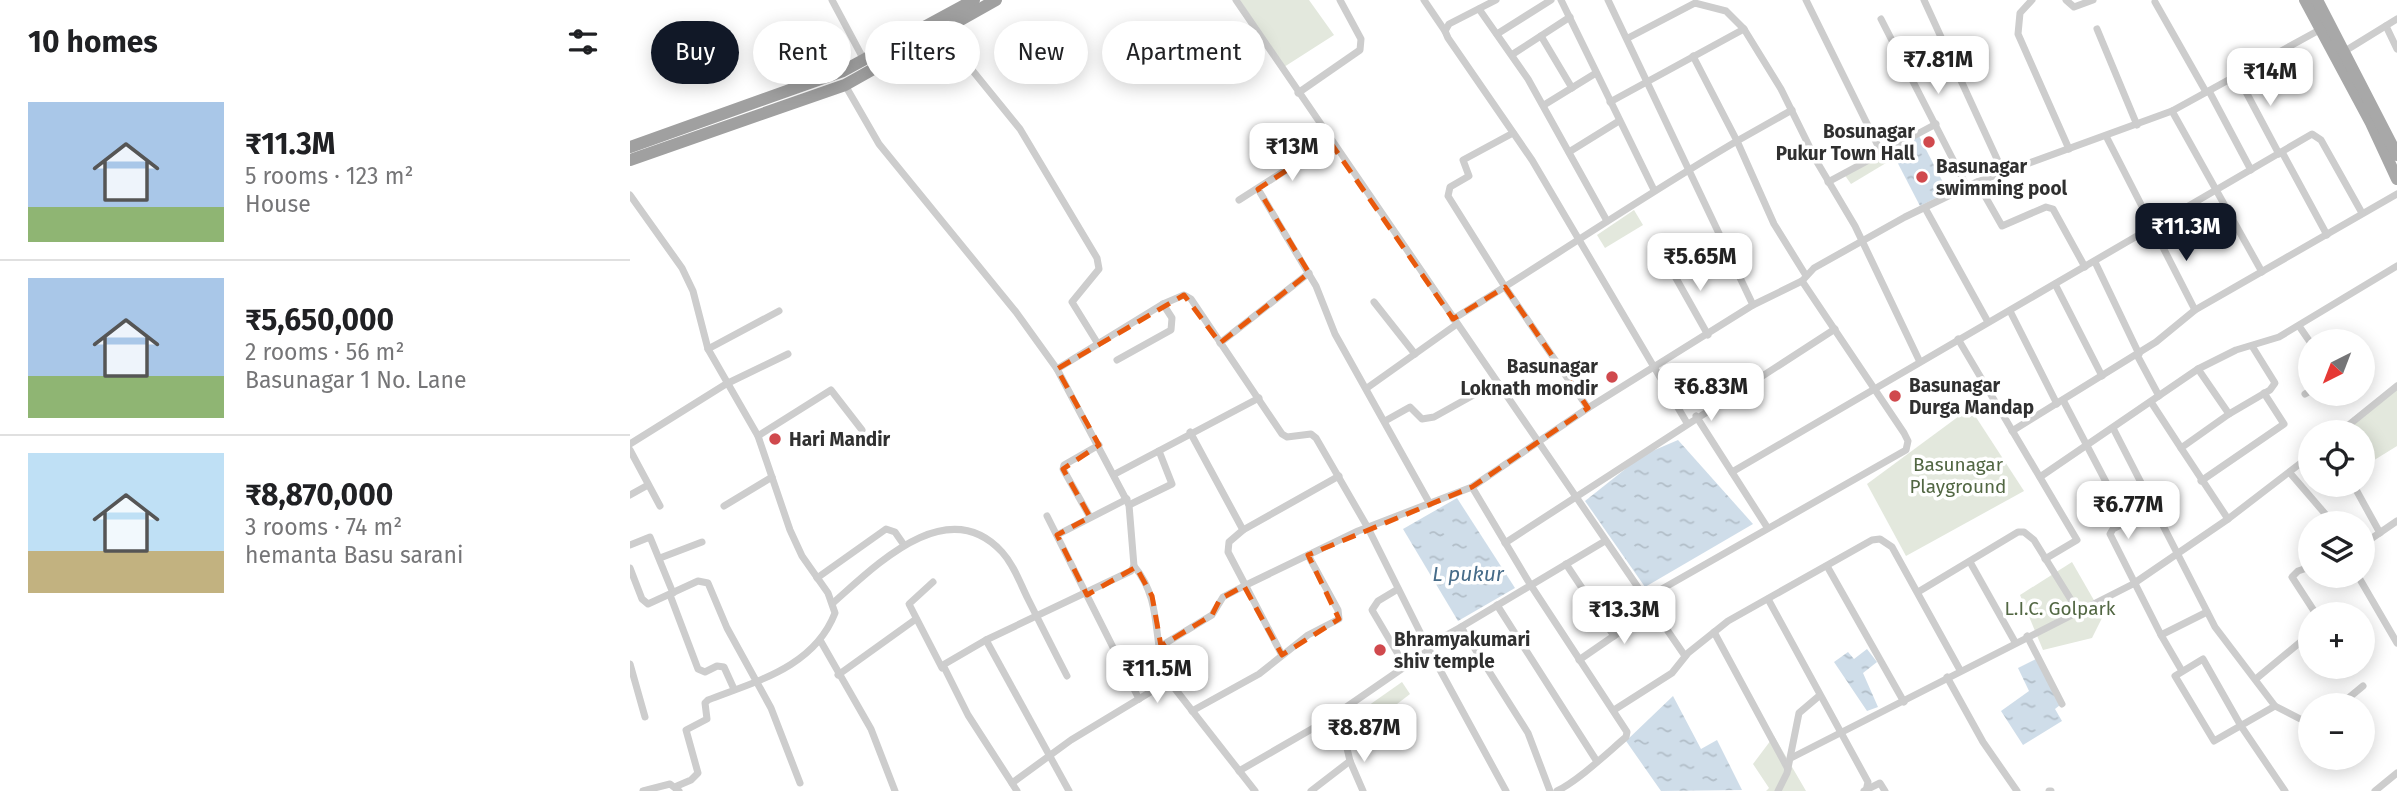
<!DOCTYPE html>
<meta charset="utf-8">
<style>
body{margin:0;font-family:"Fira Sans",sans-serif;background:#f2f2f2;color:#202124;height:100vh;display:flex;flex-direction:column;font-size:26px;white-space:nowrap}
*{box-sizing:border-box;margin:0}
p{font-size:23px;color:#757577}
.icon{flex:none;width:38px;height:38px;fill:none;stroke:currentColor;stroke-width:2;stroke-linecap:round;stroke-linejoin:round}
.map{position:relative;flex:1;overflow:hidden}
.details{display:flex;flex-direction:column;background:#fff;width:630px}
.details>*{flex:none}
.guide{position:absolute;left:21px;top:21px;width:665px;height:63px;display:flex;gap:14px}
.needle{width:46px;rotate:222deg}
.fabs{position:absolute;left:1668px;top:329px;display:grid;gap:14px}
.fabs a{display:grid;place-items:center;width:77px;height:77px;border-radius:50%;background:#fff;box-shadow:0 4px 18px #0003;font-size:35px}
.price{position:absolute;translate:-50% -60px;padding:0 16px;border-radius:14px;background:#fff;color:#222;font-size:23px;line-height:46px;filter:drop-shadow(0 2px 4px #0008)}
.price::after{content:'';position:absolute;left:50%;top:42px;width:21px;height:16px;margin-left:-10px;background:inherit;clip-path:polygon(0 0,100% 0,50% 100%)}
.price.on{background:#111827;color:#fff}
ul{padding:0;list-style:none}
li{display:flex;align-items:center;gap:21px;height:175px;padding:0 28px}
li+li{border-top:2px solid #e0e0e0}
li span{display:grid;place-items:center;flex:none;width:196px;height:140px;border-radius:0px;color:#555}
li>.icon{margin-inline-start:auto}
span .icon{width:84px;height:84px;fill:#fffc;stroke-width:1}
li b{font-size:30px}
h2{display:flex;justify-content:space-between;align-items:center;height:84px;padding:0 28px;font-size:30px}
.tag{padding:0 24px;border-radius:32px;background:#fff;box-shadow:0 4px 18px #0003;font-size:24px;line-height:63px}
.tag.on{background:#111827;color:#fff}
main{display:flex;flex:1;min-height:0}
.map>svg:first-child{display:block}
</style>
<main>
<section class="details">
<h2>10 homes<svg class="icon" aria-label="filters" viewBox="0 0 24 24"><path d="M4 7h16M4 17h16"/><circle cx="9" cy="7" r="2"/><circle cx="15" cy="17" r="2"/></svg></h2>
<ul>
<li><span style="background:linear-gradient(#a9c7e8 75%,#8fb573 0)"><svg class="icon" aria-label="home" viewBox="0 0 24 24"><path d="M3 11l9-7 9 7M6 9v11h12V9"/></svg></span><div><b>₹11.3M</b><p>5 rooms · 123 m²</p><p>House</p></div></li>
<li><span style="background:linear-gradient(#a9c7e8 70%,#8fb573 0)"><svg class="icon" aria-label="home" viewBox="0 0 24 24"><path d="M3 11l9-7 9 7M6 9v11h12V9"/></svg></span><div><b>₹5,650,000</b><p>2 rooms · 56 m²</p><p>Basunagar 1 No. Lane</p></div></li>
<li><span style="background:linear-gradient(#bfe0f5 70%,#c2b280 0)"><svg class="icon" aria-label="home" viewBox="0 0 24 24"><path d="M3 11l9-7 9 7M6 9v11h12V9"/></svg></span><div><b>₹8,870,000</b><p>3 rooms · 74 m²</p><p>hemanta Basu sarani</p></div></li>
</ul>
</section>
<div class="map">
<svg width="1767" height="791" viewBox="0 0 1767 791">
<defs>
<pattern id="water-ripples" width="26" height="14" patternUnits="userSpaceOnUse" patternTransform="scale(1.75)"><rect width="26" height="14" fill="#cfdde9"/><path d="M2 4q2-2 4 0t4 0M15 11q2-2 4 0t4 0" fill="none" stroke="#b2bec8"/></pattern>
</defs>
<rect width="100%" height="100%" fill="#fff"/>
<g fill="#e3e8dd">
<path d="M 610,0 L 679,0 L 704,35 L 654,67 Z"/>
<path d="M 1253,156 L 1256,163 L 1221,184 L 1214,174 Z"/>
<path d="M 1004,210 L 1013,225 L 975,248 L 967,235 Z"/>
<path d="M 1767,382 L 1767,446 L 1733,467 L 1732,432 L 1707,432 Z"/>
<path d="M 1340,408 L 1394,491 L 1276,556 L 1237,484 Z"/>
<path d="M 1442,562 L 1473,616 L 1462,638 L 1413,650 L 1390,595 Z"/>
<path d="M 772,682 L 780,694 L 745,721 L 735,708 Z"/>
<path d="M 1144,736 L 1176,791 L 1136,791 L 1139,788 L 1123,764 Z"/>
</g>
<g fill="url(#water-ripples)">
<path d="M 1289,136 L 1318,192 L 1290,206 L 1261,150 Z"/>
<path d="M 1048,440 L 1123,524 L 1015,587 L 955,501 L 1013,455 Z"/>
<path d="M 827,498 L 885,588 L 828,621 L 773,529 Z"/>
<path d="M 1237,649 L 1247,662 L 1233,673 L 1248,707 L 1237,711 L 1204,662 L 1218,652 L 1224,659 Z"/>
<path d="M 1406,659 L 1430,705 L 1425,709 L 1432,721 L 1393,745 L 1371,711 L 1399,691 L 1388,668 Z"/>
<path d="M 1043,696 L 1071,749 L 1087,740 L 1112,790 L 1031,791 L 996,741 Z"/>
</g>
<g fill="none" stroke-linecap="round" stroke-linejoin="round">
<g stroke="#cdcdcd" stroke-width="7">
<path d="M 202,0 L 234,60"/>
<path d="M 606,0 L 1055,656"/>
<path d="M 794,0 L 815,31"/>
<path d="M 866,0 L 819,24 L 815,31 L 818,38 L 902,160 L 1057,423"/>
<path d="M 931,0 L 1024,190"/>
<path d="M 978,0 L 1123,305"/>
<path d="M 1176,0 L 1251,152"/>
<path d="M 1294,0 L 1373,172"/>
<path d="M 1402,0 L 1390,13 L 1388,34 L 1439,149"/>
<path d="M 1436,0 L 1444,7 L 1463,0"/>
<path d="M 1525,2 L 1576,92"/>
<path d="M 849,9 L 898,79 L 977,221"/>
<path d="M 1251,19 L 1337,187"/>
<path d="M 1756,26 L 1767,49"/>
<path d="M 1467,29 L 1507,125"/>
<path d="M 312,33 L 390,129 L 467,258 L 469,269 L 442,302 L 468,344"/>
<path d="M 867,34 L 921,0"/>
<path d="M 911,36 L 942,88"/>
<path d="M 998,38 L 1065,3 L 1096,11 L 1114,29"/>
<path d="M 1715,51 L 1767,19"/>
<path d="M 883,54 L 940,17"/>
<path d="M 1607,75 L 1649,154"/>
<path d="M 215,85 L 249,144 L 386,312 L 427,369 L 499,505 L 504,566 L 501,571 L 356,640 L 313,665 L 338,715 L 387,791"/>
<path d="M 1579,91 L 1621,170"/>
<path d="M 668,93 L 730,50 L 731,39 L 710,0"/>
<path d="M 980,102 L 1114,29 L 1151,89 L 1187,162 L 1225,226 L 1289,360"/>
<path d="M 914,105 L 966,73"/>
<path d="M 1162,110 L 1107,141 L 1144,224 L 1175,274"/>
<path d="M 1542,111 L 1632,272"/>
<path d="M 883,133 L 833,160 L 839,176 L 820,187 L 818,196 L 875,287 L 958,408"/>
<path d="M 1476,136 L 1565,310"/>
<path d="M 939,152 L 989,121"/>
<path d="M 1652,152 L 1697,235"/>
<path d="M 1198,182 L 1306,124"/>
<path d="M 1347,182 L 1372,226 L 1416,207 L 1423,209 L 1455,267"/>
<path d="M 628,189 L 686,286 L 705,334 L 800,504"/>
<path d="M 0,195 L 52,268 L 63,291 L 78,349 L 128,436 L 160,530 L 172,556 L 198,593 L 205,613 C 184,667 127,681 78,700 L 75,703 L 77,719 L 56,730 L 68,773 L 61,780 L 47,786"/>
<path d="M 609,200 L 700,142"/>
<path d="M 1295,208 L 1358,322"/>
<path d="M 1465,262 L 1509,354"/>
<path d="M 1038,264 L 1078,335"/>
<path d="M 1425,284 L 1472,376"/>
<path d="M 744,302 L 785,354"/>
<path d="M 1380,311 L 1427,404"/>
<path d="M 823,319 C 918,261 1010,198 1107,141 L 1063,56"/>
<path d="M 1669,326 L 1680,342"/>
<path d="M 1328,339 L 1447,540 L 1415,559"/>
<path d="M 590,343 L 679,273"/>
<path d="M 78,349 L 149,311"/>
<path d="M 1507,355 L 1529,396"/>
<path d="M 487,360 L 541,330 L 542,318 L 533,304"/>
<path d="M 427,369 L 533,304 L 554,295 L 561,299 L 652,434 L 657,437 L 681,434 L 686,438 L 738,528 L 797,646 L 876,791"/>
<path d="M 1568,369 L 1599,414 L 1551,448 L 1598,519"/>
<path d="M 737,388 L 827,324"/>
<path d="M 1675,394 L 1680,391"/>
<path d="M 1433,400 L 1497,522"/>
<path d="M 1521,402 L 1551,448"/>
<path d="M 1599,414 L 1640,390 L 1645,383 L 1622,346"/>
<path d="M 1066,416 L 1137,527"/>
<path d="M 755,421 L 780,407 L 792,419 L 804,417 L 867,382"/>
<path d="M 1483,428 L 1585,627 L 1645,706"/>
<path d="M 1382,431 L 1526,342 L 1565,310 L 1767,194"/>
<path d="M 560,432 L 613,530 L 599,542 L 598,552 L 652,655"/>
<path d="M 1710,432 L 1767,386"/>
<path d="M 128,436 L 201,390 L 232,430"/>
<path d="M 0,444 L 96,384 L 158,354"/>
<path d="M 0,450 L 30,506"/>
<path d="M 1102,472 C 1294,358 1489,248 1682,134 L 1691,140 L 1732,213"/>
<path d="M 1660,473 L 1703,523"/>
<path d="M 485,474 L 629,398"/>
<path d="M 1410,477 L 1568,369 L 1606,350 L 1649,337 L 1767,266"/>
<path d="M 1571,481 L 1654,424 L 1634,393"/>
<path d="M 1724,486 L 1750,533"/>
<path d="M 842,487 L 900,584 L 997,732 L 996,737 C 976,754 949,780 927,791"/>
<path d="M 0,495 L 18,485"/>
<path d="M 499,505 L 542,484 L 529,451"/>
<path d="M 94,506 L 142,477"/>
<path d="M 1524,508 L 1483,529 L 1480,534 L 1531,635 L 1577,612"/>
<path d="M 417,516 L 509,699"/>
<path d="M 460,517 L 433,469 L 434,465 L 469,445"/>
<path d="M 613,530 L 709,476"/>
<path d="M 427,535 L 497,499"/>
<path d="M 875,543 L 1205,329"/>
<path d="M 0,545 L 20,537 L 43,593"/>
<path d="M 1732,545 L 1767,521"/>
<path d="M 30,558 L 72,542"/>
<path d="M 1340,562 L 1385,642"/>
<path d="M 936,564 L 984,636"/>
<path d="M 1197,566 L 1274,702"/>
<path d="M 1680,567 L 1668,571 L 1662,577 L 1686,614"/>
<path d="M 0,568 L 12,599 L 18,604 L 68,581 L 78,583 L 97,628 L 141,708 L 170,783"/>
<path d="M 1728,576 L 1767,643"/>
<path d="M 187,578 L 256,529 L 265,532 L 274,545"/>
<path d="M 303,582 L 279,604 L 312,668"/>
<path d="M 768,589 L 748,601 L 742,610 L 775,666"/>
<path d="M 1288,592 L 1388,532 L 1394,532 L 1404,540 L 1448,611"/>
<path d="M 40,595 L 68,669 L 75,672 L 87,666 L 94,667 L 104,689"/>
<path d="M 1016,598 L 1276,450 L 1278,441 L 1274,433 L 1172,281"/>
<path d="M 1138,599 L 1238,782 L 1236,791"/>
<path d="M 203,603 C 245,566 317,492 372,552 C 384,565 390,583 398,599 C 411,625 424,651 437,676"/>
<path d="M 867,605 L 966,760"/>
<path d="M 831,627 L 975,541"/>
<path d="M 1084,632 L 1158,769"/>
<path d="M 1531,635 L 1552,671"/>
<path d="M 1397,636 L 1432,704"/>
<path d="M 190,640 L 241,729 L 265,791"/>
<path d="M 356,640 L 439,791"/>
<path d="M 531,646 L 582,615 L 593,597 L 614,586 L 728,531 L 842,487 L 958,408 L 1123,305 L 1172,281 L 1184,268 L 1275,217 L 1347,182 L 1542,111 L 1693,28"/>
<path d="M 797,646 L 831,627 L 898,733 L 920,791"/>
<path d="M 949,660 L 1023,609"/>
<path d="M 0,664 L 15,717"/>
<path d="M 208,675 L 286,619"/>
<path d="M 535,676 L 625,791"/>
<path d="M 1317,677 L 1353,742 L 1387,791"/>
<path d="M 1627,678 L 1680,634"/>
<path d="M 1710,705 L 1733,686"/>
<path d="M 984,710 L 1042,673 L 1058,653 L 1098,621 L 1242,540 L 1250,539 L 1262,547 L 1330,670"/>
<path d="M 562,711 L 629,674 L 678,635 L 709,619 L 708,610 L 678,555"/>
<path d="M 1161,758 L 1503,584 L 1598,519 L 1680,456"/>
<path d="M 720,761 L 733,791"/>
<path d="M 609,771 L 699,719 L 799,650"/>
<path d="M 382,783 L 441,740 L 527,688 L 535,676 C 523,638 532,599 504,566"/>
<path d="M 13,791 L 40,784 L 49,791"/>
<path d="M 681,791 L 720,761 L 716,744 L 699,719"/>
<path d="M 1148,791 L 1157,773 L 1169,713 L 1189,696"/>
<path d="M 1234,791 L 1250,783 L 1255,791"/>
<path d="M 1419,791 L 1421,791"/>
<path d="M 1655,791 L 1611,726 L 1573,659 L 1545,676 L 1584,741 L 1645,706 L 1680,724"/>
<path d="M 1745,791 L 1767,773"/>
</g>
<g stroke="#a8a8a8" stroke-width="12">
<path d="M 1675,0 L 1741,123 L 1767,179"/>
<path d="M 1687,0 L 1767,155"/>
</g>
<g stroke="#a0a0a0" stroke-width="12">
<path d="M 0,147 L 213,71 L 344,0"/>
<path d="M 0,160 L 215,85 L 366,0"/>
</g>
</g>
<path fill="none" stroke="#e8590c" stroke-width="5" stroke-dasharray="14 9" stroke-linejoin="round" d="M 700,142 L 823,319 L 875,287 L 958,408 L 842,487 L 678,555 L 709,619 L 652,655 L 614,586 L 590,599 L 582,615 L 531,646 L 522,596 L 506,567 L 457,595 L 427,535 L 460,517 L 433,469 L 469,445 L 427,369 L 554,295 L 590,343 L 679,273 L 628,189 Z"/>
<g fill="#d0494d" stroke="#fff" stroke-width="2.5">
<circle cx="1299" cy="142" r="7"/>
<circle cx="1292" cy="177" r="7"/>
<circle cx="982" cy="377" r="7"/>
<circle cx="1265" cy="396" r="7"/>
<circle cx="145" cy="439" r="7"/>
<circle cx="750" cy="650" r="7"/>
</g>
<g text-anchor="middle" stroke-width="7" stroke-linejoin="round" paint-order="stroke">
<g font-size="19" font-weight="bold" fill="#303030" stroke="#fff" text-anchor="start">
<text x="1285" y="138" text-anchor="end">Bosunagar<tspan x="1285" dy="22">Pukur Town Hall</tspan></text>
<text x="1306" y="173">Basunagar<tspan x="1306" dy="22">swimming pool</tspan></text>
<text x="968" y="373" text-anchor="end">Basunagar<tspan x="968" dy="22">Loknath mondir</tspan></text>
<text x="1279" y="392">Basunagar<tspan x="1279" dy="22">Durga Mandap</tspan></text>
<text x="159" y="446">Hari Mandir</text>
<text x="764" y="646">Bhramyakumari<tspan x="764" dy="22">shiv temple</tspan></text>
</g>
<g font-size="19" fill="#526743" stroke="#fff">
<text x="1328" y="471">Basunagar<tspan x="1328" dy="22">Playground</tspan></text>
<text x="1430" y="615">L.I.C. Golpark</text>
</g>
<g font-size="21" font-style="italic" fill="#476c89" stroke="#fff">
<text x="838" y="581">L pukur</text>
</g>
</g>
</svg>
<div class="fabs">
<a><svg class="needle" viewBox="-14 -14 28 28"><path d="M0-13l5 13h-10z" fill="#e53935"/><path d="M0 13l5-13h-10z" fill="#757577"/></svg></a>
<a><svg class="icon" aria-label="locate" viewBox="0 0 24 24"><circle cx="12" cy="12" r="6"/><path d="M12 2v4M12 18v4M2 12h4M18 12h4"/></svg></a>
<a><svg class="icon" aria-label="layers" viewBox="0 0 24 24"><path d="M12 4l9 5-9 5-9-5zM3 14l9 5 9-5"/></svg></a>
<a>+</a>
<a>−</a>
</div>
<b class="price" style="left:1308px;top:96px">₹7.81M</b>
<b class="price" style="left:1640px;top:108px">₹14M</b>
<b class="price" style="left:662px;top:183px">₹13M</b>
<b class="price on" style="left:1556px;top:263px">₹11.3M</b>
<b class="price" style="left:1070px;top:293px">₹5.65M</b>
<b class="price" style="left:1081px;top:423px">₹6.83M</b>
<b class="price" style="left:1498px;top:541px">₹6.77M</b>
<b class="price" style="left:994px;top:646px">₹13.3M</b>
<b class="price" style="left:527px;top:705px">₹11.5M</b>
<b class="price" style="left:734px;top:764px">₹8.87M</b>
<div class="guide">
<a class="tag on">Buy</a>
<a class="tag">Rent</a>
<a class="tag">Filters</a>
<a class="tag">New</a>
<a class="tag">Apartment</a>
</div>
</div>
</main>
